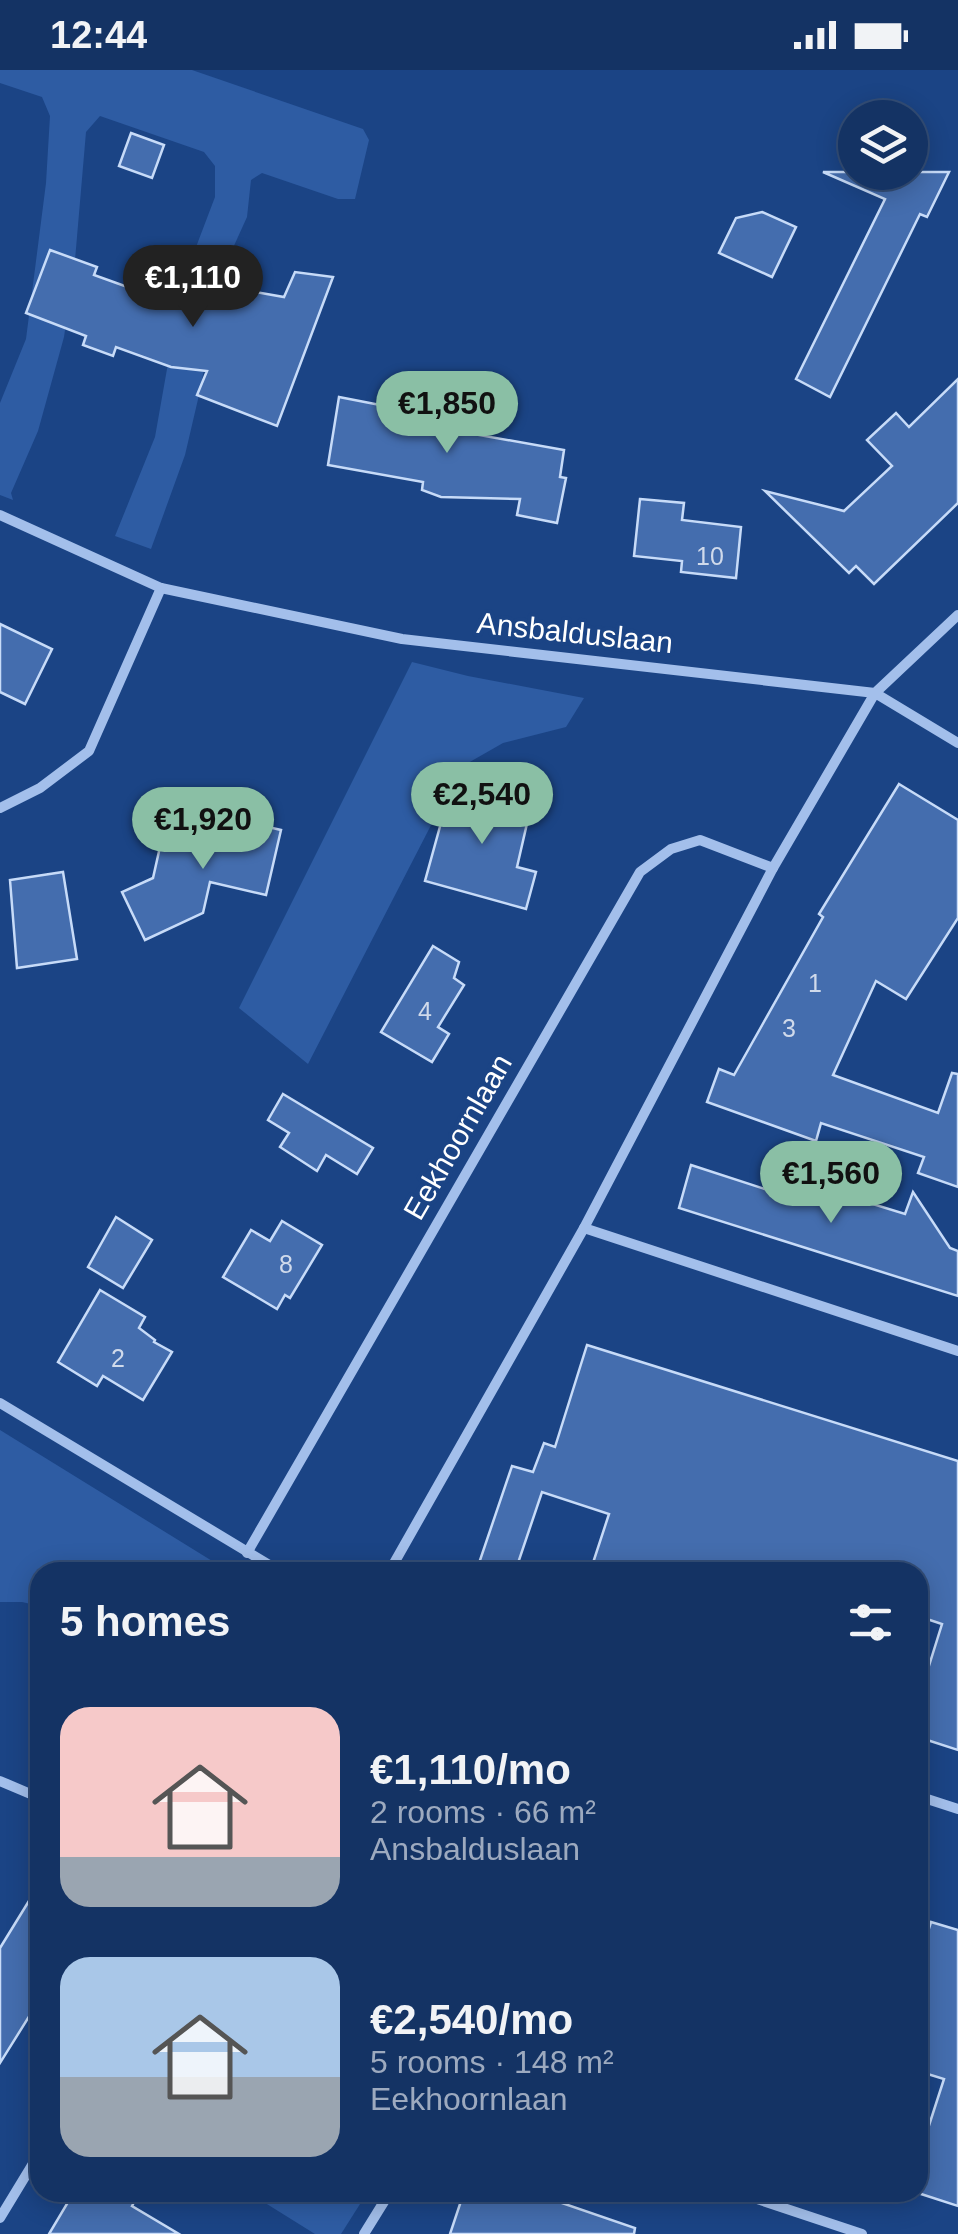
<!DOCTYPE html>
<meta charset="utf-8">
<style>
body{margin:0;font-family:Arial,sans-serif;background:#213f6d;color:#f1f3f6;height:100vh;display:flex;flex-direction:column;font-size:38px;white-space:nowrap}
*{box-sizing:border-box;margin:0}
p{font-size:32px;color:#9daabf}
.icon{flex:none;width:55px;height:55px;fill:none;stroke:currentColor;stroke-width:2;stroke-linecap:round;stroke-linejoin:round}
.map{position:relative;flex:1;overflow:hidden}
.sheet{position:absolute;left:30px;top:1492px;width:898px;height:640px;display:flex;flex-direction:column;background:#143364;border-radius:30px;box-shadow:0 5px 25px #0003,0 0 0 2px #334e78}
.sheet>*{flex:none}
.tools{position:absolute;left:838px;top:30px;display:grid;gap:20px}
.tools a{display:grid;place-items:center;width:90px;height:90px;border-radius:50%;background:#143364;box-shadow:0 5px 25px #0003,0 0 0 2px #334e78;font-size:50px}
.price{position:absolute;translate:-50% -85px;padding:0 22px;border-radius:35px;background:#8abfa5;color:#111;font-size:32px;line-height:65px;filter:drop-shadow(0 2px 5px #0008)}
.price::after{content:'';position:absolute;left:50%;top:60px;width:30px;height:22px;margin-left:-15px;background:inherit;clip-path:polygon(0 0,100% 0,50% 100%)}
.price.on{background:#222;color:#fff}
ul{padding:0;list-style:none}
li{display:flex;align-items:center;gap:30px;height:250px;padding:0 30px}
li span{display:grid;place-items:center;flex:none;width:280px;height:200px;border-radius:30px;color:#555}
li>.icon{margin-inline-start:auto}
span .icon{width:120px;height:120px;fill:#fffc;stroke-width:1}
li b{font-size:42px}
h2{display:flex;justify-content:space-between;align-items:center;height:120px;padding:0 30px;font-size:42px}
.status{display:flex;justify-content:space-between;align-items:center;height:70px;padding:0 50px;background:#143364;direction:ltr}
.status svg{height:28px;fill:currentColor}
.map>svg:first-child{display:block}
</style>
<div class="status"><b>12:44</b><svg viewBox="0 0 49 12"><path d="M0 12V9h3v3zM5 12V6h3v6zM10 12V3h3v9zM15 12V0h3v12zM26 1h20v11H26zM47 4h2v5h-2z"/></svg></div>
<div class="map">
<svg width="958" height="2164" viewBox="0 0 958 2164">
<rect width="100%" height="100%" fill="#1b4485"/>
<g fill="#2e5ca3">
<path d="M 0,0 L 192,0 L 363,59 L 369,70 L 355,129 L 338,129 L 262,103 L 251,110 L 247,147 L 223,200 L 199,325 L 185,385 L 151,479 L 115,466 L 155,367 L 182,214 L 215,127 L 215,96 L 204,82 L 100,46 L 86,62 L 75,190 L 64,267 L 38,361 L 11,423 L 13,430 L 0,425 L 0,333 L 26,269 L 46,113 L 50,46 L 42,27 L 0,13 Z"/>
<path d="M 412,592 L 468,606 L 584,628 L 566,657 L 503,673 L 461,697 L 308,994 L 239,938 Z"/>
<path d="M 0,1360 L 230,1502 L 40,1502 L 40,1536 L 22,1532 L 0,1532 Z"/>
<path d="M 249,2123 L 367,2123 L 341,2164 L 315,2164 Z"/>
</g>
<g fill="#446dae" stroke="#c7dbf8" stroke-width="2.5">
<path d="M 131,63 L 164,75 L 152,108 L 119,96 Z"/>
<path d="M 823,102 L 949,102 L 927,147 L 920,144 L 830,327 L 796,309 L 885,129 Z"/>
<path d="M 762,142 L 796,157 L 772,207 L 719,183 L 736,148 Z"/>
<path d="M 50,180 L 97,197 L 94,205 L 186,238 L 192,211 L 284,227 L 295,202 L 333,207 L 277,356 L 197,325 L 207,301 L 171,297 L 116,277 L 113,286 L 83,275 L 86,266 L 26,243 Z"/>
<path d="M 958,309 L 958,433 L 874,514 L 856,496 L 849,503 L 765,421 L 844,441 L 892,396 L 867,370 L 896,343 L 909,357 Z"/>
<path d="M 339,327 L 411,341 L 412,332 L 452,333 L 451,360 L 564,380 L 560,407 L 566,408 L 557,453 L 517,445 L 520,429 L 441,427 L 422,420 L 423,412 L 328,395 Z"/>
<path d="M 640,429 L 684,433 L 682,450 L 741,457 L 736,508 L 681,502 L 682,491 L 634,486 Z"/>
<path d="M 0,554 L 52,579 L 25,634 L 0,622 Z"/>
<path d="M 452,713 L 531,736 L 517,797 L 536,802 L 526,839 L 425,811 Z"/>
<path d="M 899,714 L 958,750 L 958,848 L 906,929 L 876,911 L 833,1005 L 938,1043 L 952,1003 L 958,1004 L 958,1117 L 918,1103 L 924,1087 L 821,1053 L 816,1071 L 707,1032 L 719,999 L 734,1005 L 823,847 L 819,844 Z"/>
<path d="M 203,742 L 281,760 L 266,825 L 210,812 L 203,843 L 145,870 L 122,822 L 153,808 L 162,768 L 196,776 Z"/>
<path d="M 63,802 L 77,889 L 17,898 L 10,810 Z"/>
<path d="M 433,876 L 459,892 L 454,908 L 464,915 L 438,957 L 449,964 L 432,992 L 381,962 Z"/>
<path d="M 283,1024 L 373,1078 L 357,1104 L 326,1085 L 317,1101 L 280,1077 L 289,1063 L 268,1050 Z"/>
<path d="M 691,1095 L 780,1124 L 785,1107 L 905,1144 L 913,1122 L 950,1178 L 958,1181 L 958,1226 L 679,1138 Z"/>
<path d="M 116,1147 L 152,1170 L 123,1218 L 88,1197 Z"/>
<path d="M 282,1151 L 322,1175 L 290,1228 L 285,1225 L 277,1239 L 223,1207 L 251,1160 L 270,1171 Z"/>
<path d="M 100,1220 L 145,1247 L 139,1258 L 155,1270 L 154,1272 L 172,1282 L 143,1330 L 103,1306 L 97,1316 L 58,1292 Z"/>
<path d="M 587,1275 L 958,1391 L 958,1680 L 918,1667 L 918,1631 L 942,1554 L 918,1546 L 918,1502 L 590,1502 L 609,1444 L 542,1422 L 515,1502 L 476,1502 L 512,1396 L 533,1402 L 544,1373 L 555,1377 Z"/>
<path d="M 40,1813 L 40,1929 L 0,1993 L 0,1878 Z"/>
<path d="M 931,1852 L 958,1860 L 958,2136 L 918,2123 L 918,2072 L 923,2074 L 944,2009 L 918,2001 L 918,1893 Z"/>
<path d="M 74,2122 L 140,2122 L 132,2136 L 179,2164 L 49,2164 Z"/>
<path d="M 464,2122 L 530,2122 L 635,2158 L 634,2164 L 450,2164 Z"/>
</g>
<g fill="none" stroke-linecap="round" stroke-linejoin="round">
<g stroke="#a3bfeb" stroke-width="10">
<path d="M 0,445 L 161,518 L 402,569 L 875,623 L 958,545"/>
<path d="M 0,738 L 40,718 L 89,681 L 161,518"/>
<path d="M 584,1158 L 958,1281"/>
<path d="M 0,1333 L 281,1502"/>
<path d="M 247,1483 L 640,802 L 671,779 L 700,770 L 773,798"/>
<path d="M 389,1502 L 584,1158 L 773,798 L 875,623 L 958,673"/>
<path d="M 0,1711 L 40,1728"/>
<path d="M 918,1726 L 958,1739"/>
<path d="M 736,2122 L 862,2164"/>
<path d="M 0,2148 L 40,2082"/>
<path d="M 364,2164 L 390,2122"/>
</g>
</g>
<g text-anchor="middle" stroke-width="8" stroke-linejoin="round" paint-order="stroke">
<g font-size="25" fill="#d0daeb">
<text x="710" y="495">10</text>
<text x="815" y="922">1</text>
<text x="425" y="950">4</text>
<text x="789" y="967">3</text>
<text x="286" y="1203">8</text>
<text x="118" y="1297">2</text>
</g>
<g font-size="30" fill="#fff" stroke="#1b4485">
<text transform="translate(575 563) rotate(6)" y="10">Ansbalduslaan</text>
<text transform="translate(458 1067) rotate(-60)" y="10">Eekhoornlaan</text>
</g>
</g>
</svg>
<div class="tools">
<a><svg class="icon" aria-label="layers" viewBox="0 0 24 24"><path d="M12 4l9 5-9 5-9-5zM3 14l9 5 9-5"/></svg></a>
</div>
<b class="price on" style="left:193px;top:260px">€1,110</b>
<b class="price" style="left:447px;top:386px">€1,850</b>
<b class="price" style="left:482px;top:777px">€2,540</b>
<b class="price" style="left:203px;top:802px">€1,920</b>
<b class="price" style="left:831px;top:1156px">€1,560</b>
<section class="sheet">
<h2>5 homes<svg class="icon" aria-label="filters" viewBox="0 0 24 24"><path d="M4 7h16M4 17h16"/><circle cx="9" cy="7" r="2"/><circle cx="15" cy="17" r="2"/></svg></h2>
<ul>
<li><span style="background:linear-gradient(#f6c9c9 75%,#9aa5b1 0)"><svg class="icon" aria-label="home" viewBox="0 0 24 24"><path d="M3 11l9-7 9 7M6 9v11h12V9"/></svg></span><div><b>€1,110/mo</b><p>2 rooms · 66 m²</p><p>Ansbalduslaan</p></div></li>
<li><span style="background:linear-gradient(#a9c7e8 60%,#9aa5b1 0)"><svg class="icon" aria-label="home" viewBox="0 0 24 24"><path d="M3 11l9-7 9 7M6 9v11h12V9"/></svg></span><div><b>€2,540/mo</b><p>5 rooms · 148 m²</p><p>Eekhoornlaan</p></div></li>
</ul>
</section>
</div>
